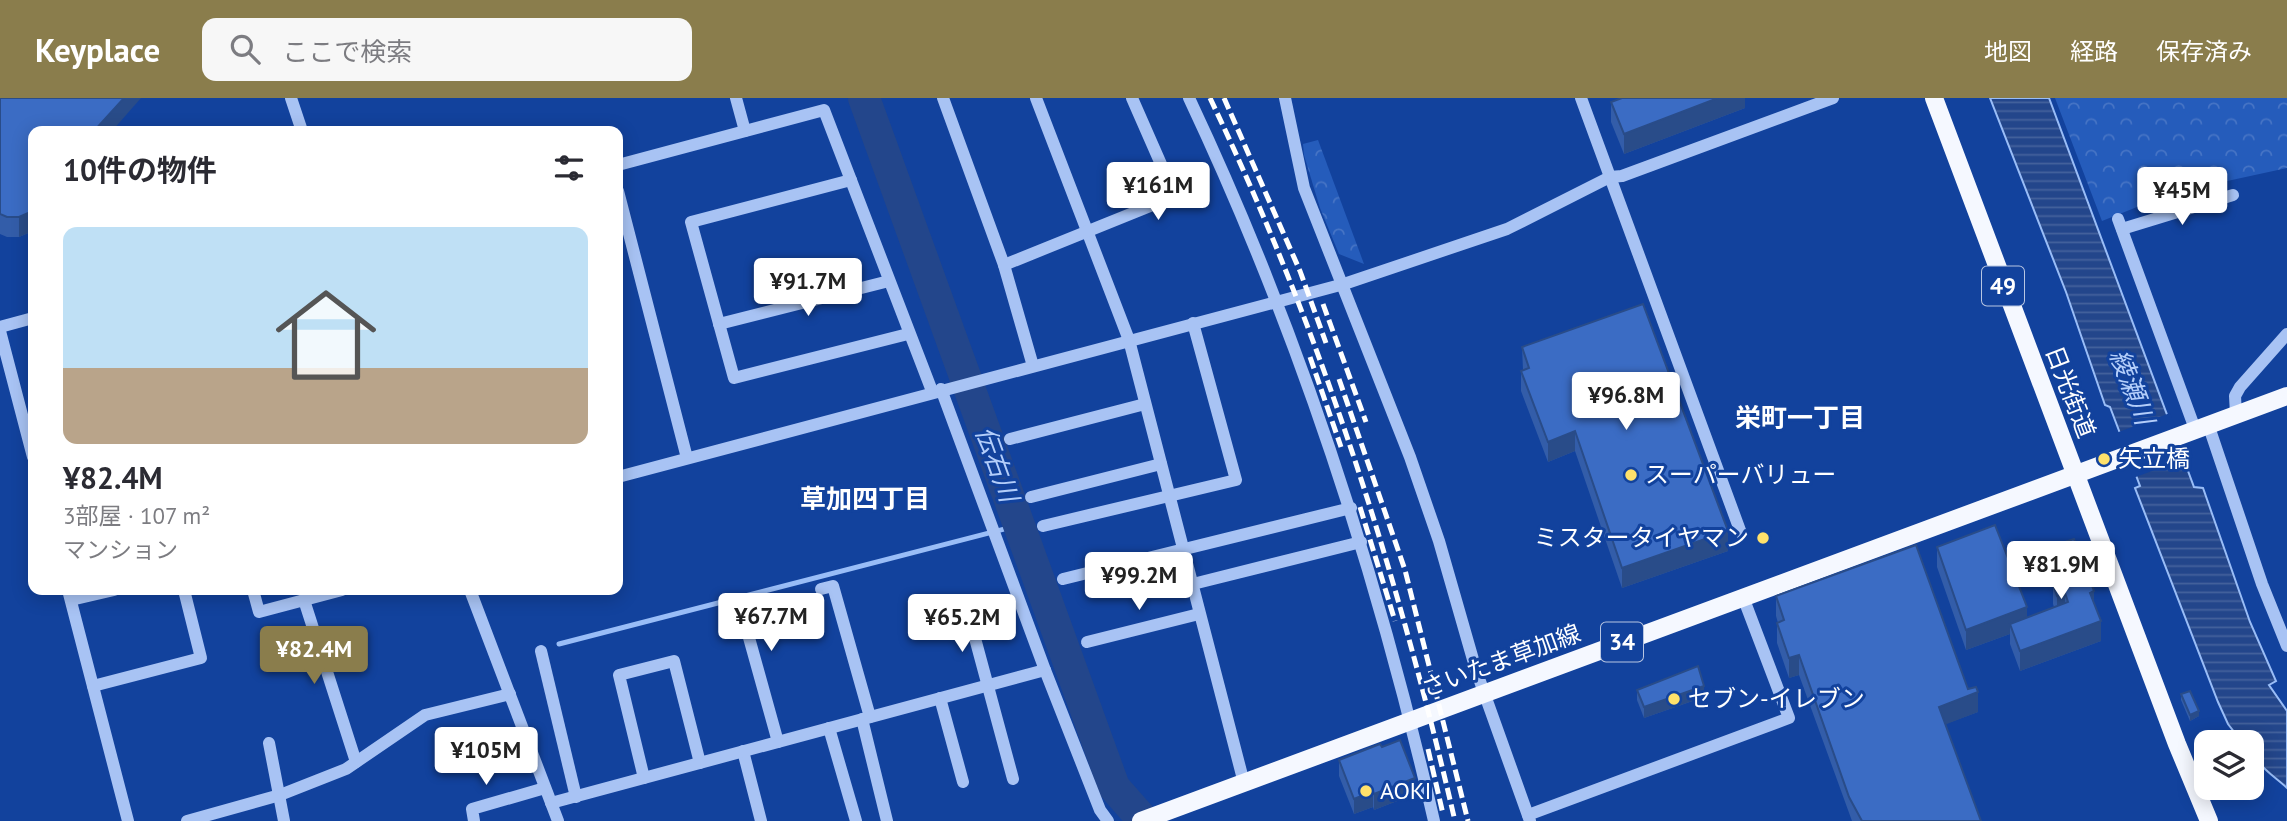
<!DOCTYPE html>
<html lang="ja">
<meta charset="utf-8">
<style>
body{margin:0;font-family:"PT Sans","Noto Sans JP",sans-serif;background:#f7f7f7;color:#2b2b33;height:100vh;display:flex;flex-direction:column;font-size:26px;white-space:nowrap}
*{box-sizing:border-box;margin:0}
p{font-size:23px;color:#7c7c81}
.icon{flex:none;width:38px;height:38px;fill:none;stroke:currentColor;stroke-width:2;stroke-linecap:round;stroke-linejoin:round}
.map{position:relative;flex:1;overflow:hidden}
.side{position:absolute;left:28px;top:28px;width:595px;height:469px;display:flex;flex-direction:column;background:#fff;border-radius:14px;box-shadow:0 4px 18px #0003}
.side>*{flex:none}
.buttons{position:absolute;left:2194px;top:632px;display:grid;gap:14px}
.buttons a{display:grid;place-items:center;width:70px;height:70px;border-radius:14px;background:#fff;box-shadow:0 4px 18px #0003;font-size:35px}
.price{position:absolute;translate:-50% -60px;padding:0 16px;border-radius:7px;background:#fff;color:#222;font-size:23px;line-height:46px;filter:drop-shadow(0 2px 4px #0008)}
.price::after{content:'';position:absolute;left:50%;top:42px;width:21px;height:16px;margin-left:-10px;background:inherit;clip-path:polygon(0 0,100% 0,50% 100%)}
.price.active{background:#8a7d4c;color:#fff}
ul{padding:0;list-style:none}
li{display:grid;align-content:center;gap:14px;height:371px;padding:0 35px}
li span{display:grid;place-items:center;height:217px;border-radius:14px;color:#555}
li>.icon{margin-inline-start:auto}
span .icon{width:126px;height:126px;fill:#fffc;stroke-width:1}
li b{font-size:30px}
h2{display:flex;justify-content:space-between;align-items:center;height:84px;padding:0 35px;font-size:30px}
header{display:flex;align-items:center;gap:42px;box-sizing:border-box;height:98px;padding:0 35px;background:#8a7d4c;color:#fff}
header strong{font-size:33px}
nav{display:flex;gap:38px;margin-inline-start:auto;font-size:24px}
.search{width:490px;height:63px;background:#f7f7f7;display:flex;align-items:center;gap:18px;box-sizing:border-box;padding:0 24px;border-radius:14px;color:#7c7c81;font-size:26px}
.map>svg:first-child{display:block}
</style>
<header>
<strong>Keyplace</strong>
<div class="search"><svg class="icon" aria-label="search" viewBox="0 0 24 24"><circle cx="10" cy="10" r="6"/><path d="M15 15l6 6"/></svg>ここで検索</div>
<nav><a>地図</a><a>経路</a><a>保存済み</a></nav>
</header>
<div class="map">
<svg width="2287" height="723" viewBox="0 0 2287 723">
<defs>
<pattern id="park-crowns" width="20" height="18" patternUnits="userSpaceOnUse" patternTransform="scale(1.75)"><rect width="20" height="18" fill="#255cbb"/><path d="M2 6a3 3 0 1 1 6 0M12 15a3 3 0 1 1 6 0" fill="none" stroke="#4674c5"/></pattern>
<pattern id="water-rules" width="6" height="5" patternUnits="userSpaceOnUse" patternTransform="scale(1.75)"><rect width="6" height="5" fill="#23468b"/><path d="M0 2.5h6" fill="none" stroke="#44629c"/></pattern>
</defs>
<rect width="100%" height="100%" fill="#12429d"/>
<g fill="url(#park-crowns)">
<path d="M 2055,0 L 2287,0 L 2287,70 L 2172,95 L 2102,123 Z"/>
<path d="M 1318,42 L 1364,166 L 1339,156 L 1320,110 L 1304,57 L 1303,46 Z"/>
</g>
<path fill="url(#water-rules)" stroke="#99bdf7" stroke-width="2" d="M 1990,0 L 2049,0 L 2194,389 L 2203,390 L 2250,524 L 2276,583 L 2269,587 L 2287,613 L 2287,690 C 2272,676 2252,666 2252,644 L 2242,644 L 2228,626 L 2218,604 L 2135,390 L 2140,388 L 2110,309 L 2105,307 L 2066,194 Z"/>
<path fill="#12429d" d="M 2170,315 L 2187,360 L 2133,380 L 2116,335 Z"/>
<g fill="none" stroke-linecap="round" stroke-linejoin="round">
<path stroke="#99bdf7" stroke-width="5" d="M 559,546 L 1020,427"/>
<path stroke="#23468b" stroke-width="32" d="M 864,0 L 1114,689 L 1144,723"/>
<g stroke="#a8c3f4" stroke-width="12">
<path d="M 291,0 L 302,33"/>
<path d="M 736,0 L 745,33"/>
<path d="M 943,0 L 1004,167 L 1033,268"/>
<path d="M 1036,0 L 1129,242 L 1244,685"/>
<path d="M 1189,0 C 1298,231 1377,474 1434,723"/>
<path d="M 1285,0 L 1304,90 L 1410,359 L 1439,443 L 1476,572 L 1530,723"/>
<path d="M 1581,0 L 1741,435"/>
<path d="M 618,67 L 824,12 L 932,293"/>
<path d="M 851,82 L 691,124 L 734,280 L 908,236"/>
<path d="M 618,93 L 687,360"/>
<path d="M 2118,121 L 2195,331"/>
<path d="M 2122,131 L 2233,97"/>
<path d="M 1004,167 L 1175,98 L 1132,0"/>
<path d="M 719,226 L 889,183"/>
<path d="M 0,229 L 33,220"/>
<path d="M 0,233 L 33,359"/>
<path d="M 2236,316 L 2235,298 L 2240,289 L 2287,236"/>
<path d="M 2208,326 L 2262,486 L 2287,548"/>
<path d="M 1010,341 L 1145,306"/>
<path d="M 618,379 L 1344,186 L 1507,131 L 1610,79 L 1622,78 L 1833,0"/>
<path d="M 1031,399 L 1161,366"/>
<path d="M 1043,428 L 1236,382 L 1193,225"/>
<path d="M 1063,481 L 1351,410"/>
<path d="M 1193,486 L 1361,444"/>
<path d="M 821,491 L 833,488 L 870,619"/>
<path d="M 68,492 L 128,723"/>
<path d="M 253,492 L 259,514 L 342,492"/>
<path d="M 470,492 L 558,723"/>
<path d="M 71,502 L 114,492"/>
<path d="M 304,502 L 356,664"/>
<path d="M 729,514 L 741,511 L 778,644"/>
<path d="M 969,518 L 1013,681"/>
<path d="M 1087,544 L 1199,516"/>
<path d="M 541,553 L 576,699"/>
<path d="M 1045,572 L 1100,712 L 1108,723"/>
<path d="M 93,588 L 201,560 L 184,492"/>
<path d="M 940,600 L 963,684"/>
<path d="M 862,621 L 887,723"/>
<path d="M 829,630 L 856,723"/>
<path d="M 269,645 L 284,723"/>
<path d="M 743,653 L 761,723"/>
<path d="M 644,680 L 619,577 L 674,563 L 700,665"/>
<path d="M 551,705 L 1045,572 L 941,291"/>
<path d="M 1528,717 L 1789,620 L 1743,499"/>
<path d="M 187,723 L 280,697 L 346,671 L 425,617 L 510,596"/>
<path d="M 474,723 L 472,711 L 545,690"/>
</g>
<g stroke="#f5f8ff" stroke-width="18">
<path d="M 1934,0 L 2177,646 L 2209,723"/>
<path d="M 1141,723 L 2287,298"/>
</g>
<g stroke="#fff" stroke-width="5" stroke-dasharray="12 5" stroke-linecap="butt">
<path d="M 1210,0 C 1321,232 1397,473 1455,723"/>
<path d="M 1224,0 L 1300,173 L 1326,245"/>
<path d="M 1323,206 L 1366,324"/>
<path d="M 1310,259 L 1341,349"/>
<path d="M 1339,281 L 1405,472 L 1468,723"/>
<path d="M 1360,409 L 1395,523"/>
<path d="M 1428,651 L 1443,716"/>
</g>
</g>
<g fill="#335da9">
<path d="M 0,0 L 33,33 L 33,133 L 19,139 L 7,139 L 0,136 Z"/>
<path d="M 1745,0 L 1745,10 L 1624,56 L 1611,24 L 1611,4 Z"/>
<path d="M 1522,249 L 1728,453 L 1622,490 L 1575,353 L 1548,364 L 1521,293 L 1521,273 L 1523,272 Z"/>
<path d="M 1937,449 L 2027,520 L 2054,509 L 2053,506 L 2053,488 L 2047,473 L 2047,453 L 2094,505 L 2101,543 L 2020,573 L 2010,546 L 2010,536 L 1966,552 L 1937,469 Z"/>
<path d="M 1776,498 L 1968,591 L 1978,614 L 1945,626 L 1981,723 L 1852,723 L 1799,577 L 1789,580 L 1777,545 L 1777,525 L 1778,525 L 1776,518 Z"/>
<path d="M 1637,592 L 1704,599 L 1644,620 L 1637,602 Z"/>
<path d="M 2181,596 L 2199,618 L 2190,623 L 2181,602 Z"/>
<path d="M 1382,649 L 1415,696 L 1374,712 L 1373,709 L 1354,716 L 1339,678 L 1339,662 Z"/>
</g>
<g fill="#294c89">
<path d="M 124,0 L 141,0 L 112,33 L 94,33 Z"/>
<path d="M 1718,0 L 1745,0 L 1745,10 L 1624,56 L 1624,36 Z"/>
<path d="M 33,113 L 33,133 L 19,139 L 19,119 Z"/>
<path d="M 1575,333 L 1575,353 L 1548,364 L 1548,344 Z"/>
<path d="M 1728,433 L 1728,453 L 1622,490 L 1622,470 Z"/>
<path d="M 2094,493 L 2094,513 L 2090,495 Z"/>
<path d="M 2065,495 L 2065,515 L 2057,518 L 2057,498 Z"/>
<path d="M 2027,509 L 2027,529 L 2010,526 L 2010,536 L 1966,552 L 1966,532 Z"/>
<path d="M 2101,523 L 2101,543 L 2020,573 L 2020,553 Z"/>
<path d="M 1799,557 L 1799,577 L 1789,580 L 1789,560 Z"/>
<path d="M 1704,588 L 1704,599 L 1644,620 L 1644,609 Z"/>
<path d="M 1978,594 L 1978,614 L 1939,629 L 1939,609 Z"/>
<path d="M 2199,613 L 2199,618 L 2190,623 L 2190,617 Z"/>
<path d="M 1415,680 L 1415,696 L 1374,712 L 1374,696 Z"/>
<path d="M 1373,693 L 1373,709 L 1354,716 L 1354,701 Z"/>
</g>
<g fill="#3b6cc4" stroke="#294c89" stroke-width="2">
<path d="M 0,0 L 124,0 L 94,33 L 33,33 L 33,113 L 19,119 L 7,119 L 0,116 Z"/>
<path d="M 1622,0 L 1718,0 L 1624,36 L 1611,4 Z"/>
<path d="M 1643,206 L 1728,433 L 1622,470 L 1575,333 L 1548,344 L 1521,273 L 1529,270 L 1522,249 Z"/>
<path d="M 1995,427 L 2027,509 L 1966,532 L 1937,449 Z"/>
<path d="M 2074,441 L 2094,493 L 2090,495 L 2101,523 L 2020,553 L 2010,526 L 2068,504 L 2065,495 L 2057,498 L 2053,486 L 2059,484 L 2047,453 L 2049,449 Z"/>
<path d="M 1916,447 L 1968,591 L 1976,589 L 1978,594 L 1939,609 L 1981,723 L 1862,723 L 1849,699 L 1799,557 L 1789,560 L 1777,525 L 1784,522 L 1776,498 Z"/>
<path d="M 1698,568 L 1704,588 L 1644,609 L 1637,592 Z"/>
<path d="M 2190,593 L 2199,613 L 2190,617 L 2181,596 Z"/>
<path d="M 1400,642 L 1415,680 L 1374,696 L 1373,693 L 1354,701 L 1339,662 L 1380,646 L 1382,649 Z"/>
</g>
<g fill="#ffe16b" stroke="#12429d" stroke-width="2.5">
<circle cx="2104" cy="361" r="7"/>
<circle cx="1631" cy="377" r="7"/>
<circle cx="1763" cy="440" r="7"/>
<circle cx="1674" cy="601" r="7"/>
<circle cx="1366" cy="693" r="7"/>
</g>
<g text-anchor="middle" stroke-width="6" stroke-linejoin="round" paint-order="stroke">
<g fill="#12429d" stroke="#b8c6e2" stroke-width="2">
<rect x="1982" y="168.5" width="42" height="39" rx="5"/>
<rect x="1601" y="524.5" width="42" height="39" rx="5"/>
</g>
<g font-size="23" font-weight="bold" fill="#fff">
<text x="2003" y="196">49</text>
<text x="1622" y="552">34</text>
</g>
<g font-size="24" fill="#fff" stroke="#12429d">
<text transform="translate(2070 294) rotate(69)" y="8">日光街道</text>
<text transform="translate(1501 563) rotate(-20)" y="8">さいたま草加線</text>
</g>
<g font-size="24" fill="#fff" stroke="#12429d" text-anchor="start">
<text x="2118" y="369">矢立橋</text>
<text x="1645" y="385">スーパーバリュー</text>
<text x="1749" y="448" text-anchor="end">ミスタータイヤマン</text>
<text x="1688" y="609">セブン-イレブン</text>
<text x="1380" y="701">AOKI</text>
</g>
<g font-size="26" font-style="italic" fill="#b4cefa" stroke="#12429d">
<text transform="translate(2132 289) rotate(69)" y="9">綾瀬川</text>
<text transform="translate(997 366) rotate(70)" y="9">伝右川</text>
</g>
<g font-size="26" font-weight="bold" fill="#fff" stroke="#12429d">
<text x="1800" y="329">栄町一丁目</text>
<text x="865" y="410">草加四丁目</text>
</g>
</g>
</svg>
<div class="buttons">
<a><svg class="icon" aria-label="layers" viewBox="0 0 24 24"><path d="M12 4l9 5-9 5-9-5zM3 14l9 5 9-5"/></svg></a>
</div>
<b class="price" style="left:1158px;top:124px">¥161M</b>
<b class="price" style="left:2182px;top:129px">¥45M</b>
<b class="price" style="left:808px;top:220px">¥91.7M</b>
<b class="price" style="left:1626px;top:334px">¥96.8M</b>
<b class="price" style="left:2061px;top:503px">¥81.9M</b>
<b class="price" style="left:1139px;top:514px">¥99.2M</b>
<b class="price" style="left:771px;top:555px">¥67.7M</b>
<b class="price" style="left:962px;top:556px">¥65.2M</b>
<b class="price active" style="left:314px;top:588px">¥82.4M</b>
<b class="price" style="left:486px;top:689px">¥105M</b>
<section class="side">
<h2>10件の物件<svg class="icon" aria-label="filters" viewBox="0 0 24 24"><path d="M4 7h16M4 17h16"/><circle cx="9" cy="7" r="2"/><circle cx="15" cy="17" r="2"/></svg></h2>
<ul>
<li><span style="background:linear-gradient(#bfe0f5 65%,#b9a48a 0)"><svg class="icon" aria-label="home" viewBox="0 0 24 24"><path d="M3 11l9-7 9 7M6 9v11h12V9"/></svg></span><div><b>¥82.4M</b><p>3部屋 · 107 m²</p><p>マンション</p></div></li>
</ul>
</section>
</div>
